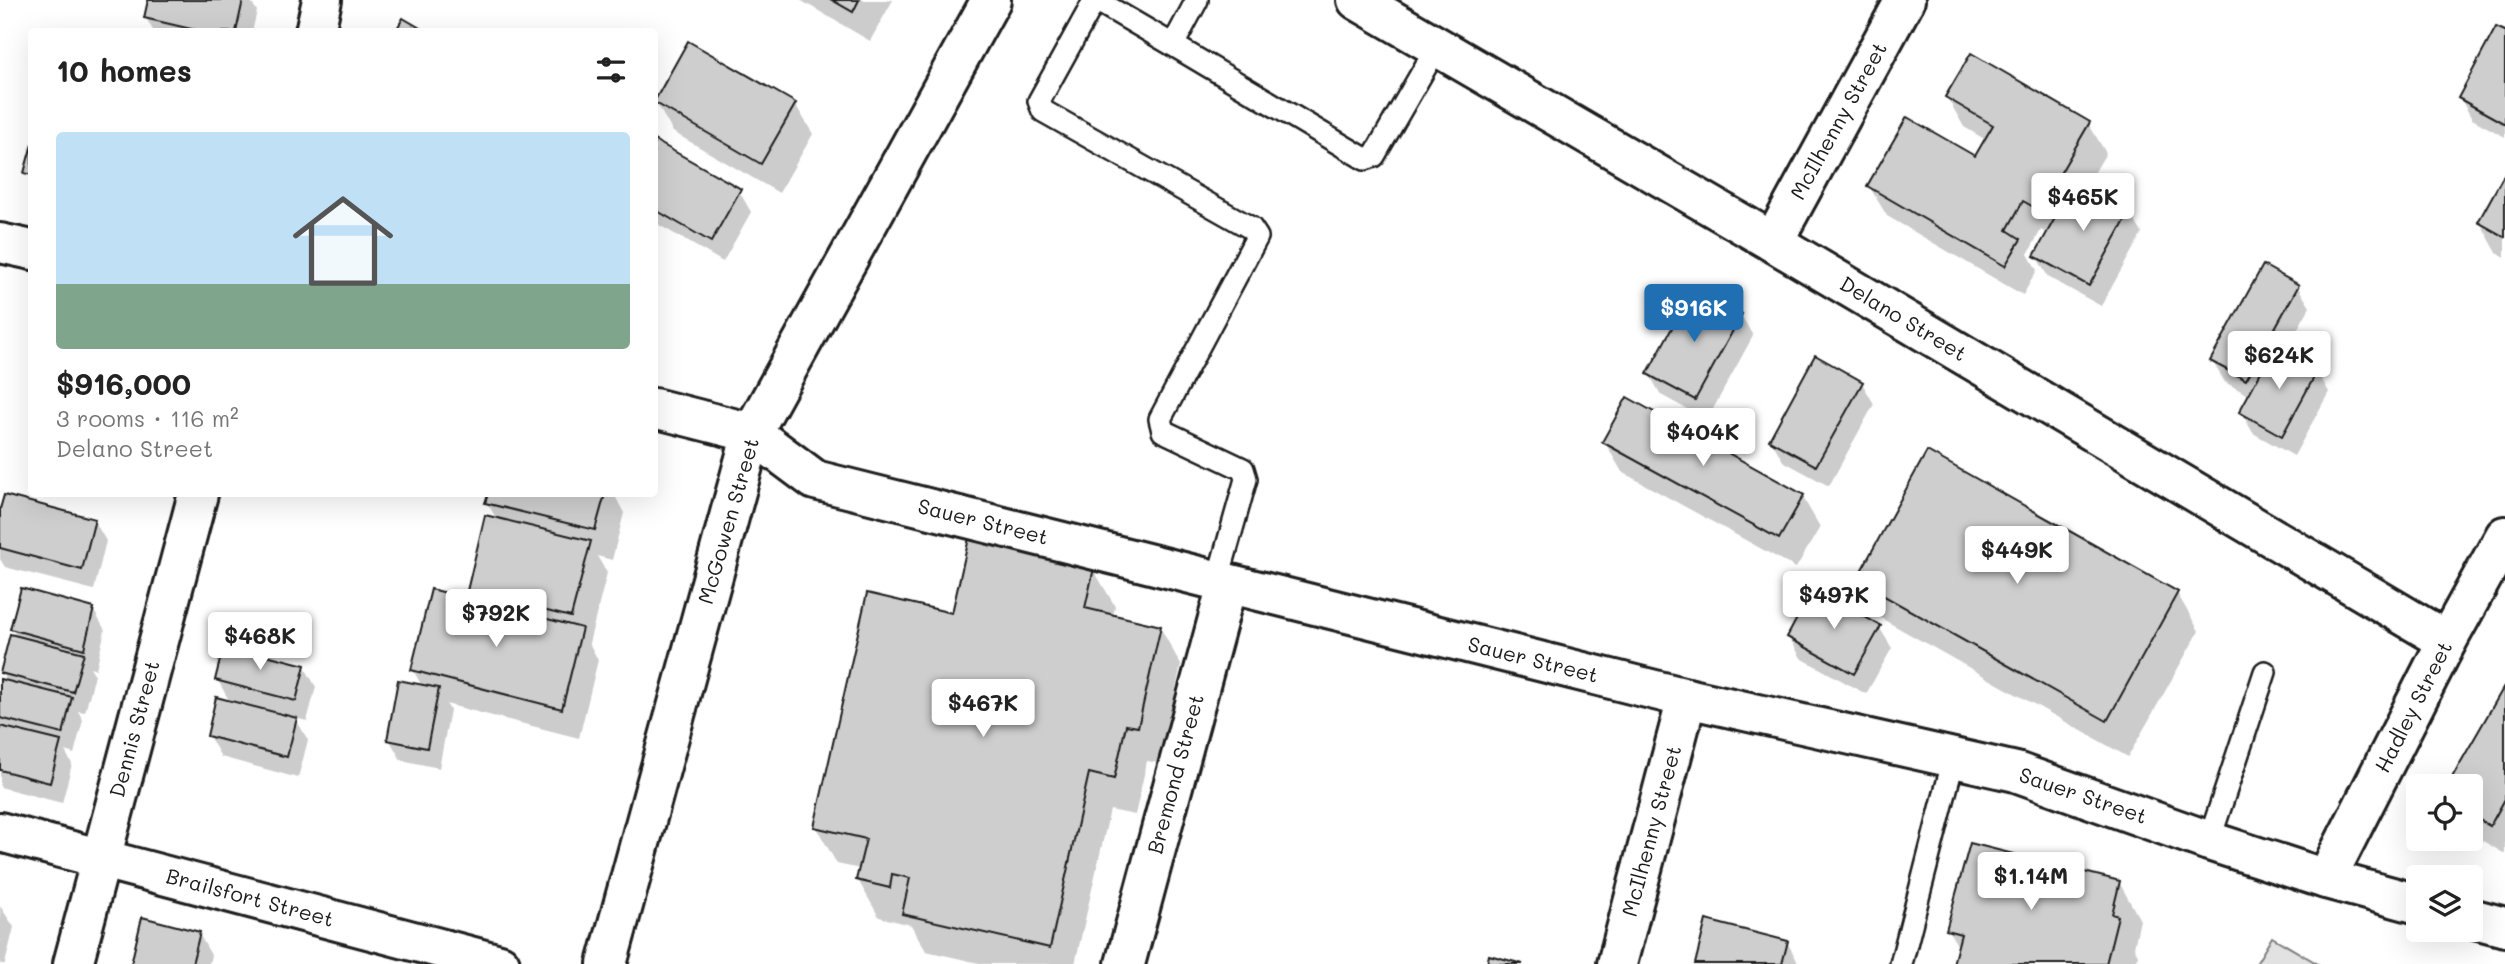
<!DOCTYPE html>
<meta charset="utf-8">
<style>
body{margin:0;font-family:Mali,sans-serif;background:#f6f6f6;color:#222;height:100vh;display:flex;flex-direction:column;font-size:26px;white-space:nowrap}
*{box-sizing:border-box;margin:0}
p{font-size:23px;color:#767676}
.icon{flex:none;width:38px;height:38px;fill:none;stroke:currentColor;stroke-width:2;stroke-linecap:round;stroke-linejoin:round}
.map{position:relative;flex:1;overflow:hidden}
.drawer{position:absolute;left:28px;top:28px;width:630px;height:469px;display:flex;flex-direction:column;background:#fff;border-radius:7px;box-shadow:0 7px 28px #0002}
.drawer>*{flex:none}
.tools{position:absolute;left:2406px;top:774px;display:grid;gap:14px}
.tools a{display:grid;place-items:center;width:77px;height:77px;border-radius:7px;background:#fff;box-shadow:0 7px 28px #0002;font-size:35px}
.price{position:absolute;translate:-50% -60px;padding:0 16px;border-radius:7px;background:#fff;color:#222;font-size:23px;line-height:46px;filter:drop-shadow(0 2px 4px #0008)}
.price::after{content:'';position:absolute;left:50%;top:42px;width:21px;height:16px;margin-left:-10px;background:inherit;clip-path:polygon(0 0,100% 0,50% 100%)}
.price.active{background:#1f6fb2;color:#fff}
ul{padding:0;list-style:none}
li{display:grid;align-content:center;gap:14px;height:371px;padding:0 28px}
li span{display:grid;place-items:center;height:217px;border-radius:7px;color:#555}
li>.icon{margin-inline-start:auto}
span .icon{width:126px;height:126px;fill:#fffc;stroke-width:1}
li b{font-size:30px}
h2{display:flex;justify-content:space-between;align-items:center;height:84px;padding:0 28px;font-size:30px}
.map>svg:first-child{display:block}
</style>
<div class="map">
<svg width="2505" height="964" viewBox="0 0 2505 964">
<rect width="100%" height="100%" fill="#fff"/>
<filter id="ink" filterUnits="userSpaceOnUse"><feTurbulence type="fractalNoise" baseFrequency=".0143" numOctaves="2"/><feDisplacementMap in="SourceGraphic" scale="14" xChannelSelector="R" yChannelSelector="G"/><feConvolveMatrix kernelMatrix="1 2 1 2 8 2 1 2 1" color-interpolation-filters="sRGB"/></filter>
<g filter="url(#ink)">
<path fill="#e2e2e2" stroke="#7f7f7f" stroke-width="2" d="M 2272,937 L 2318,964 L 2256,964 Z"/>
<g fill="#0003">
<path d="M 149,0 L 250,0 L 257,11 L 252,32 L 154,32 L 146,18 Z"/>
<path d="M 800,0 L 893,0 L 870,41 Z"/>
<path d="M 2505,33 L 2505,137 L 2472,119 L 2460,98 Z"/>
<path d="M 1947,97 L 2088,123 L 2106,153 L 2086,187 L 2130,212 L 2142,233 L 2101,306 L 2048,277 L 2036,256 L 2048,234 L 2041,230 L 2028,254 L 2037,270 L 2023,295 L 1887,216 L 1869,186 L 1976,159 L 1986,140 L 1964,127 Z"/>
<path d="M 655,101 L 795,104 L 813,134 L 779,193 L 673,132 Z"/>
<path d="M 654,142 L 739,191 L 751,212 L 723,262 L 654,222 Z"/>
<path d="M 2505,177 L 2505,257 L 2497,253 L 2480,222 Z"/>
<path d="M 2297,286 L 2310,307 L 2284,353 L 2317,371 L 2329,392 L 2294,456 L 2253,433 L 2241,412 L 2250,396 L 2225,382 L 2212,361 Z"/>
<path d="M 1741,315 L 1753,336 L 1707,420 L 1661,395 L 1649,374 Z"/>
<path d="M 1862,383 L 1874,404 L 1829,486 L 1783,461 L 1771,440 Z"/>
<path d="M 1604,441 L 1802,496 L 1820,527 L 1796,568 L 1622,472 Z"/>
<path d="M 489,494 L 614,494 L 624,513 L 612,560 L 597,556 L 607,573 L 589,643 L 598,660 L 579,738 L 446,704 L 450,710 L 439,768 L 401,760 L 389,739 L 422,686 L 413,670 L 475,602 L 469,591 L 497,520 L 487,502 Z"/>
<path d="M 0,516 L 94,520 L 106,541 L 94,590 L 5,567 L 0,559 Z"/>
<path d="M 1093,569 L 1115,606 L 1113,616 L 1160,627 L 1181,665 L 1159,763 L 1147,761 L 1135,815 L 1110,810 L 1075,964 L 983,964 L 926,951 L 911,925 L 879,917 L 858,880 L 860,869 L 837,864 L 816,827 L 953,615 Z"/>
<path d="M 1858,580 L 2177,593 L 2199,631 L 2128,757 L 1879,617 Z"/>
<path d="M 93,609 L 105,630 L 96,669 L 90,667 L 95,675 L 85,712 L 78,711 L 83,720 L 74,754 L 65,751 L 72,764 L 62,803 L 0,787 L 0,680 L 8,682 L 2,673 L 17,637 L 12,629 Z"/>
<path d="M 1879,627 L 1892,648 L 1866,694 L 1801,658 L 1789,637 Z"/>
<path d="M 304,666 L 316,687 L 307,721 L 295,718 L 308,740 L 298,778 L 221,757 L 209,736 L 230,702 L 217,679 Z"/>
<path d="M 2505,688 L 2505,854 L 2471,834 L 2471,786 Z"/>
<path d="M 2119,882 L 2140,920 L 2134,947 L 2138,955 L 2136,964 L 1955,964 L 1959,948 L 1948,930 Z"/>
<path d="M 0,906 L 14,927 L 5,964 L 0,964 Z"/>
<path d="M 199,934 L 211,955 L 209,964 L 132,964 Z"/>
<path d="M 1787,942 L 1799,964 L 1697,964 Z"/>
</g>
<g fill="#cecece" stroke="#1c1c1c" stroke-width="2">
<path d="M 148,0 L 243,0 L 236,32 L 204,32 L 144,18 Z"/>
<path d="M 832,0 L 859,0 L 853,12 Z"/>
<path d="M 403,18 L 427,32 L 395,32 Z"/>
<path d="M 2496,27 L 2505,31 L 2505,124 L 2458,98 Z"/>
<path d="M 688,41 L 796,103 L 761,164 L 654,102 Z"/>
<path d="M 1971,53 L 2090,122 L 2039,210 L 2023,201 L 2007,230 L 2021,239 L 2005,266 L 1867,186 L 1907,117 L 1975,156 L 1993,125 L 1945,97 Z"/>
<path d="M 654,140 L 741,189 L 711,242 L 654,209 Z"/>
<path d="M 32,144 L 32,175 L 24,173 Z"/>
<path d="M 2505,173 L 2505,237 L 2478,222 Z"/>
<path d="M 2076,180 L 2131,210 L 2089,286 L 2034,256 Z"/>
<path d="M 2263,265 L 2299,285 L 2246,380 L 2210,361 Z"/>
<path d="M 1694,287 L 1742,314 L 1695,400 L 1647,374 Z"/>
<path d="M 2275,346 L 2318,370 L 2282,436 L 2239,412 Z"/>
<path d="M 1815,355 L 1863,382 L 1816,466 L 1769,440 Z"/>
<path d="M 1627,397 L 1804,495 L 1779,539 L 1602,442 Z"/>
<path d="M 1927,451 L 2178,592 L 2107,721 L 1856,580 Z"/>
<path d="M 488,494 L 605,494 L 595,530 L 485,503 Z"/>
<path d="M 4,495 L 95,519 L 82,570 L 0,548 L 0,509 Z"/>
<path d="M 485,515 L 591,541 L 571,617 L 467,591 Z"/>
<path d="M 969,538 L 1094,568 L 1085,608 L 1161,626 L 1138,727 L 1126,725 L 1114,779 L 1089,773 L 1050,948 L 902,914 L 910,878 L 892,874 L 890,888 L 856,880 L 866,839 L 814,827 L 867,593 L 952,613 Z"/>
<path d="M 21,588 L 94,608 L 84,649 L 10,629 Z"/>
<path d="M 1813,588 L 1881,626 L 1854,674 L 1787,637 Z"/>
<path d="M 431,589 L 582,628 L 562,709 L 411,670 Z"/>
<path d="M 10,634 L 84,653 L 73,692 L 0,673 Z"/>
<path d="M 224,644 L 305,665 L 296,701 L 215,680 Z"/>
<path d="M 0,679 L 72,697 L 63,734 L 0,718 Z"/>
<path d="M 398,680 L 439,688 L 427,748 L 387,740 Z"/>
<path d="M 2505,685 L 2505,799 L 2490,826 L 2471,815 L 2471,786 L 2447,786 Z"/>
<path d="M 216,697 L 297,718 L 287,757 L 207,736 Z"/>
<path d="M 0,726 L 61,741 L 50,783 L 0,770 Z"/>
<path d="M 1970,843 L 2120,881 L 2112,914 L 2118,916 L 2106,964 L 1953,964 L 1961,934 L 1946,930 Z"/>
<path d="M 142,917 L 200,932 L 192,964 L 131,964 Z"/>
<path d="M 1706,920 L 1788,941 L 1782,964 L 1695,964 Z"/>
<path d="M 1489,955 L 1523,964 L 1487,964 Z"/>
</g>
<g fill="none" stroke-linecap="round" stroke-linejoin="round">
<g stroke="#1c1c1c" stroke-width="26">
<g id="lane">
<path d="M 1197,0 L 1173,45 L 1365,159 L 1374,156 L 1437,47"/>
<path d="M 1173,45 L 1101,3 L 1092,5 L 1039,101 L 1043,111 L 1251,228 L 1257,237 L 1160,419 L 1163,431 L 1243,469 L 1246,479 L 1217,582"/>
<path d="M 2209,841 L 2265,672"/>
<path d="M 1901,964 L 1954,758"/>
</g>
</g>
<g stroke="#1c1c1c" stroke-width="44">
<g id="street">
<path d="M 1357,0 L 1773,242 L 2447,641"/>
<path d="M 315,32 L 322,0"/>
<path d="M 1773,242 L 1905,0"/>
<path d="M 0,832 L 500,964"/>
<path d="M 2326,879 L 2447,641 L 2505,536"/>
<path d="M 73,964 L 198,494"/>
<path d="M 1125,964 L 1227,585"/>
<path d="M 1617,964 L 1687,698"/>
</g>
</g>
<g stroke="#1c1c1c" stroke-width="44">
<g id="secondary">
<path d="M 0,243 L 32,250"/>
<path d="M 654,408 L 752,433 L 815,480 L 1687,698 L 2016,772 L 2209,841 L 2326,879 L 2418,904"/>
<path d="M 2471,918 L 2505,927"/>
<path d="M 607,964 L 752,433 L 991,0"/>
</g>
</g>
<use href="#lane" stroke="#fff" stroke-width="21"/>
<use href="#street" stroke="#fff" stroke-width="38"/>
<use href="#secondary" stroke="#fff" stroke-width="38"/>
</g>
</g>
<g text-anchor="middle" stroke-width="5" stroke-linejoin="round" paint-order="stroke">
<g font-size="21" fill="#1c1c1c" stroke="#fff">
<text transform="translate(1839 121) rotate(-61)" y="7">McIlhenny Street</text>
<text transform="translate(1903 319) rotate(31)" y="7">Delano Street</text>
<text transform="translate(729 521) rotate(-74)" y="7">McGowen Street</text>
<text transform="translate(983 522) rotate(14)" y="7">Sauer Street</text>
<text transform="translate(1533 660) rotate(14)" y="7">Sauer Street</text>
<text transform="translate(2414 707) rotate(-63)" y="7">Hadley Street</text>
<text transform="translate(135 729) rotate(-75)" y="7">Dennis Street</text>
<text transform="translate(1176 774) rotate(-75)" y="7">Bremond Street</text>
<text transform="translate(2083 796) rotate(19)" y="7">Sauer Street</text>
<text transform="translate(1652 831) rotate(-75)" y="7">McIlhenny Street</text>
<text transform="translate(250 898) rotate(15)" y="7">Brailsfort Street</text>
</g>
</g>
</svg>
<div class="tools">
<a><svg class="icon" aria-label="locate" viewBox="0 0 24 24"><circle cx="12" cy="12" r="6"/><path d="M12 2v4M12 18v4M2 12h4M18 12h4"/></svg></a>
<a><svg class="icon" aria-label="layers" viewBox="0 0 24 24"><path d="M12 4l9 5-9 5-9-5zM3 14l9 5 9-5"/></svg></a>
</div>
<b class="price" style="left:2083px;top:233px">$465K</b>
<b class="price active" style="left:1694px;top:344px">$916K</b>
<b class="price" style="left:2279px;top:391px">$624K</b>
<b class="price" style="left:1703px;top:468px">$404K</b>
<b class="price" style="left:2017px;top:586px">$449K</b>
<b class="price" style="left:1834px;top:631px">$497K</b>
<b class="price" style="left:496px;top:649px">$792K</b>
<b class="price" style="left:260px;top:672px">$468K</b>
<b class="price" style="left:983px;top:739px">$467K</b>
<b class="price" style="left:2031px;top:912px">$1.14M</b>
<section class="drawer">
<h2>10 homes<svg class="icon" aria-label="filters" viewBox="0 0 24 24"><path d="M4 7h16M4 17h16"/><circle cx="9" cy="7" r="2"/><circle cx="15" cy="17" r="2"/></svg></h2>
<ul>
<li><span style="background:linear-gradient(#bfe0f5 70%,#7fa58c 0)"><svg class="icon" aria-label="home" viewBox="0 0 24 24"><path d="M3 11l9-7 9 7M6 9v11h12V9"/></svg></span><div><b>$916,000</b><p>3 rooms · 116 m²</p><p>Delano Street</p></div></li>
</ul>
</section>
</div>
